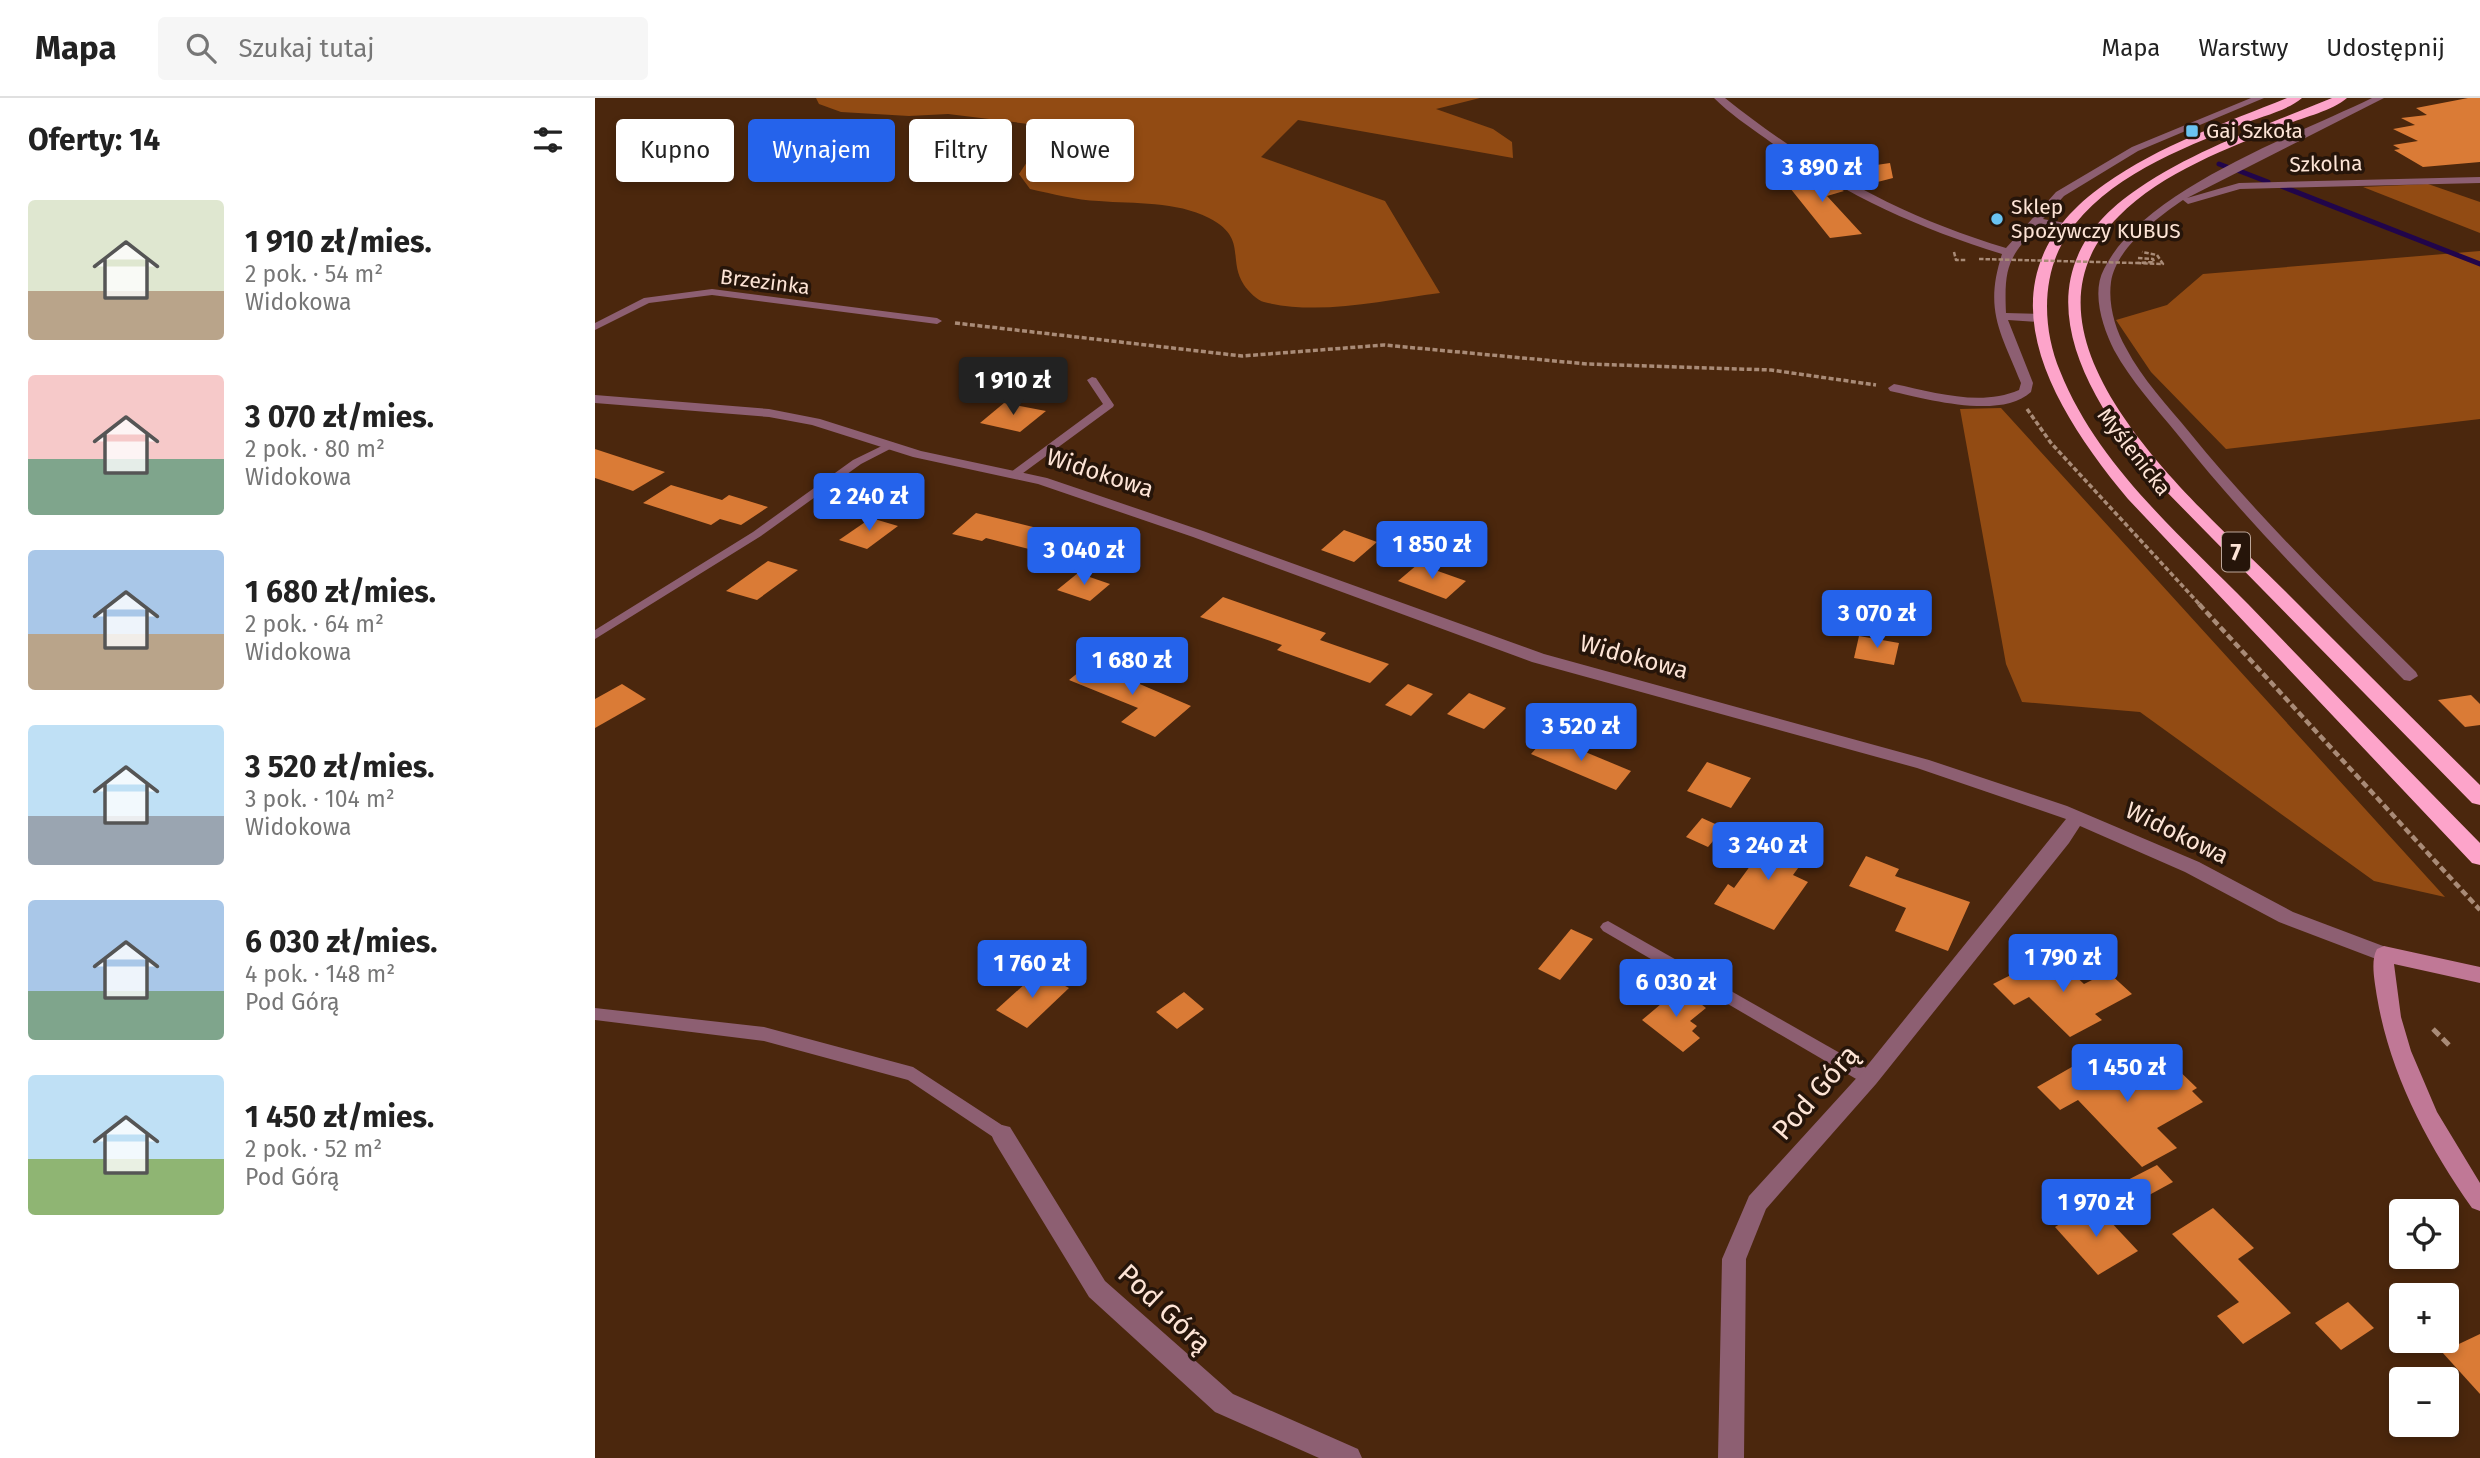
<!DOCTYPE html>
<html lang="pl">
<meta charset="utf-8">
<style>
body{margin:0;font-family:"Fira Sans",sans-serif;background:#f6f6f6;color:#222;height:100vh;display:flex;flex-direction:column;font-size:26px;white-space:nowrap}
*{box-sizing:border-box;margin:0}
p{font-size:23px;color:#767676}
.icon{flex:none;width:38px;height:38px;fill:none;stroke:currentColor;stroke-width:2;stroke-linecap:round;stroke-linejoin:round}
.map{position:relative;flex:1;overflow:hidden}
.drawer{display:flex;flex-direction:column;background:#fff;width:595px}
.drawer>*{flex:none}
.guide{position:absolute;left:21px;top:21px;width:665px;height:63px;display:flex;gap:14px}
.controls{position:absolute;left:1794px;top:1101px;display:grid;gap:14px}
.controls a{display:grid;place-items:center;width:70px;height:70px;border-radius:7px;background:#fff;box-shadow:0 4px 10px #0003;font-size:35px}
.price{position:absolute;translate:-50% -60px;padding:0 16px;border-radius:7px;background:#2563eb;color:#fff;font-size:23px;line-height:46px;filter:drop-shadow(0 2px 4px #0008)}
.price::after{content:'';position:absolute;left:50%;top:42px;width:21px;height:16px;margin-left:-10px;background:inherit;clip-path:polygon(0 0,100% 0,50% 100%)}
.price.selected{background:#222;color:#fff}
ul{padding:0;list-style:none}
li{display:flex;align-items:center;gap:21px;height:175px;padding:0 28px}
li span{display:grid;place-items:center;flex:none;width:196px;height:140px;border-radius:7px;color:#555}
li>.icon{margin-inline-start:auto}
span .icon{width:84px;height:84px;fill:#fffc;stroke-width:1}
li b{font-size:30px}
h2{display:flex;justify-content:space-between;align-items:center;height:84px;padding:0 28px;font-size:30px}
.tag{padding:0 24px;border-radius:7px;background:#fff;box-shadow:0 4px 10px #0003;font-size:24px;line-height:63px}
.tag.selected{background:#2563eb;color:#fff}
header{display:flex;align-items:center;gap:42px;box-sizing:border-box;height:98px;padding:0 35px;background:#fff;border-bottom:2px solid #e0e0e0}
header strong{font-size:33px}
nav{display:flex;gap:38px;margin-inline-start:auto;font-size:24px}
.search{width:490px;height:63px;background:#f6f6f6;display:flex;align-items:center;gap:18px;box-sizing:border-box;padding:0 24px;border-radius:7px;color:#767676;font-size:26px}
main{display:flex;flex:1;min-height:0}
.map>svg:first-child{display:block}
</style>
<header>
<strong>Mapa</strong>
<div class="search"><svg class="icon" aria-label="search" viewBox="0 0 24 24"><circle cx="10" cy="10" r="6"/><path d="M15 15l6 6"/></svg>Szukaj tutaj</div>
<nav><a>Mapa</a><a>Warstwy</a><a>Udostępnij</a></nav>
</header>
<main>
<section class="drawer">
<h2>Oferty: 14<svg class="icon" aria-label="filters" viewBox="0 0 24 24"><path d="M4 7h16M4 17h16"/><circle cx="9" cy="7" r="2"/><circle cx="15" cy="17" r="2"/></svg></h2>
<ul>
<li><span style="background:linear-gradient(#dfe7d0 65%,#b9a48a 0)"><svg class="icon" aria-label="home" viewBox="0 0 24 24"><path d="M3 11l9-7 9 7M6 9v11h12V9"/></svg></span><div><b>1 910 zł/mies.</b><p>2 pok. · 54 m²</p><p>Widokowa</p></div></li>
<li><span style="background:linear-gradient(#f6c9c9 60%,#7fa58c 0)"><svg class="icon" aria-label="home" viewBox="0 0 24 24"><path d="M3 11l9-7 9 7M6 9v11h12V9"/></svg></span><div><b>3 070 zł/mies.</b><p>2 pok. · 80 m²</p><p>Widokowa</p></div></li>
<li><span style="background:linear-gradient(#a9c7e8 60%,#b9a48a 0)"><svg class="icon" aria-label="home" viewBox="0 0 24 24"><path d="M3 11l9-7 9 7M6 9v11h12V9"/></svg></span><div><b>1 680 zł/mies.</b><p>2 pok. · 64 m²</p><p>Widokowa</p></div></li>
<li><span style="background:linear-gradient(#bfe0f5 65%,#9aa5b1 0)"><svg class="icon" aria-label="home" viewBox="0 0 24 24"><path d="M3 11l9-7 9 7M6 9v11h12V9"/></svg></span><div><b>3 520 zł/mies.</b><p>3 pok. · 104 m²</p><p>Widokowa</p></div></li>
<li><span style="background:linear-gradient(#a9c7e8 65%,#7fa58c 0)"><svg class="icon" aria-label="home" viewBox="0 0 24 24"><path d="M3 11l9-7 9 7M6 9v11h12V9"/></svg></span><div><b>6 030 zł/mies.</b><p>4 pok. · 148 m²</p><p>Pod Górą</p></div></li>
<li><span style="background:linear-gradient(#bfe0f5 60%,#8fb573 0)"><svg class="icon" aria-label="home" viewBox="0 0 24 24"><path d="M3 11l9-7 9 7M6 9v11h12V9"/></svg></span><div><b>1 450 zł/mies.</b><p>2 pok. · 52 m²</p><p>Pod Górą</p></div></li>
</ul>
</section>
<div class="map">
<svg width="1885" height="1360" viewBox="0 0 1885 1360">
<rect width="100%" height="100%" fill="#4b270d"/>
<g fill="#924b13">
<path d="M 221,0 L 885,0 L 841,11 L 898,31 L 917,44 L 918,60 L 703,22 L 666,59 L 790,103 L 845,195 C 789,202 725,218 669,204 C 663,203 653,193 649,187 C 632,161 653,140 614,120 C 581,103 540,106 504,103 C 480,102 458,96 435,91 L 424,76 L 434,61 L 491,33 L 353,16 L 314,18 L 246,14 L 224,6 Z"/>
<path d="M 1833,86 L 1885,104 L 1885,135 L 1768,89 Z"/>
<path d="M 1885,153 L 1885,321 L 1631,351 L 1556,274 L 1521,222 L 1572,207 L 1608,176 Z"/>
<path d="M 1406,310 L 1850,799 L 1779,783 L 1545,614 L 1427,604 L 1411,566 L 1365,311 Z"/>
</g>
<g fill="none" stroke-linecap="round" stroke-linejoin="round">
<g stroke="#21054b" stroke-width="5">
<path d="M 1624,66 L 1632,69"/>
<path d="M 1642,72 L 1673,84"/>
<path d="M 1686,88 L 1885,166"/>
</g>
</g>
<g fill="#da7b36">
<path d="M 1873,0 L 1885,0 L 1885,64 L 1828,69 L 1799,52 L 1805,51 L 1798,47 L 1823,43 L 1798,31 L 1820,27 L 1806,20 L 1832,17 L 1821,10 Z"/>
<path d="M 1295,65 L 1298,80 L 1267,88 L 1240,73 Z"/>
<path d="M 1219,76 L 1249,93 L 1232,98 L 1267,136 L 1235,140 L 1187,80 Z"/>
<path d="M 409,305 L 451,313 L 425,334 L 385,325 Z"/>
<path d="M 0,351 L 70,374 L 38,393 L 0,380 Z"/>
<path d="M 76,387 L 127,402 L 134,397 L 173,409 L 146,427 L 125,421 L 116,427 L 48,405 Z"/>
<path d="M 381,415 L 458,434 L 438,452 L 391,440 L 387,443 L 357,436 Z"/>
<path d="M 276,420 L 303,428 L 272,451 L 244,442 Z"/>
<path d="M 749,432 L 782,444 L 759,464 L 726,452 Z"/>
<path d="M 173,463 L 203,472 L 162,502 L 131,493 Z"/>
<path d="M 823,466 L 871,483 L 851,501 L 803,483 Z"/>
<path d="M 483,475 L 515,486 L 495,503 L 462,492 Z"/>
<path d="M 628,499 L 731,535 L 725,542 L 794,566 L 775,585 L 682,552 L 687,547 L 605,519 Z"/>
<path d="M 1264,538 L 1304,545 L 1299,567 L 1259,560 Z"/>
<path d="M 500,561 L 546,579 L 540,584 L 596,608 L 560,639 L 526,624 L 543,610 L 474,582 Z"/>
<path d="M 27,586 L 51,601 L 0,630 L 0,601 Z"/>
<path d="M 813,586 L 838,596 L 816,618 L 790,607 Z"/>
<path d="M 874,595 L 911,610 L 889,631 L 852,616 Z"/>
<path d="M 1876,597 L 1885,606 L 1885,627 L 1870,629 L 1843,602 Z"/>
<path d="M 952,638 L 1036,673 L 1021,692 L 936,656 Z"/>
<path d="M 1112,664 L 1156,680 L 1136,710 L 1092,693 Z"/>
<path d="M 1107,720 L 1129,730 L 1113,749 L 1091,739 Z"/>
<path d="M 1183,730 L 1214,742 L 1199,763 L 1206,766 L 1198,777 L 1213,784 L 1179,832 L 1119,806 L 1133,786 L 1139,790 Z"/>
<path d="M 1271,758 L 1304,771 L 1300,778 L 1375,804 L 1353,853 L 1300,833 L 1311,810 L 1254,788 Z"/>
<path d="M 976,831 L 998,841 L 965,882 L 943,871 Z"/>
<path d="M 1453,858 L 1461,864 L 1464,863 L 1489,886 L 1513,874 L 1537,896 L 1500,916 L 1507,922 L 1475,939 L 1434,899 L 1419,907 L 1398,886 Z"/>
<path d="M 443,874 L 474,890 L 432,930 L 401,912 Z"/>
<path d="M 1085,890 L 1111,910 L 1095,923 L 1102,928 L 1097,933 L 1105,940 L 1088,954 L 1047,922 Z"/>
<path d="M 589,894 L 609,911 L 582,931 L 561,914 Z"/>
<path d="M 1496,958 L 1527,988 L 1574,963 L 1602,990 L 1597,993 L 1608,1004 L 1562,1030 L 1582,1050 L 1547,1069 L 1483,1002 L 1465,1012 L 1442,989 Z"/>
<path d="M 1562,1067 L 1578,1084 L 1534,1108 L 1517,1090 Z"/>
<path d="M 1499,1106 L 1543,1153 L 1503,1177 L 1460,1129 Z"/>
<path d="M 1618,1110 L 1659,1150 L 1643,1161 L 1696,1215 L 1648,1246 L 1622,1218 L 1644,1204 L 1577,1136 Z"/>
<path d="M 1753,1204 L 1779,1230 L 1746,1252 L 1720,1225 Z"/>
<path d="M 1885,1236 L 1885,1296 L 1847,1254 Z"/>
</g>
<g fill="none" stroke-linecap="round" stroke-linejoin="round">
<g stroke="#a98b77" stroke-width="2.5" stroke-dasharray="4.5 2" stroke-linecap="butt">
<path d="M 1359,154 L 1361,162 L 1372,162"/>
<path d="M 1543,160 L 1558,161 L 1559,164 L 1540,165 L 1568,166 L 1562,157 L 1547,154"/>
</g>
<g stroke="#a98b77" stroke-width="3.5" stroke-dasharray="5 2.5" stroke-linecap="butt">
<path d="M 360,225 L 647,258 L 789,247 L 992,266 L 1176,272 L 1281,287"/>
<path d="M 1432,311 L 1456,345 L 1606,508"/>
</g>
<path stroke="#a98b77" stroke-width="4.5" stroke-dasharray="7 3.5" stroke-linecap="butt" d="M 1604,506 L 1885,812"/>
<path stroke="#a98b77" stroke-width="5" stroke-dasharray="9 4.5" stroke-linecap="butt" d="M 1838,931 L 1854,947"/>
<g fill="#8d5f72" fill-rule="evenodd">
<path d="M 117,191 L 342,220 L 347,223 L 342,226 L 117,197 L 54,205 L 0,232 L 0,225 L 49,200 Z"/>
<path d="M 497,279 L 501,280 L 519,307 L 518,309 L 424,378 L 416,378 L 416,374 L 508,306 L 492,282 Z"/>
<path d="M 295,344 L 299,345 L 299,349 L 266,366 L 166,438 L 0,541 L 0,532 L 158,434 L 258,362 Z"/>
<path d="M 1013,823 L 1280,975 L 1282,980 L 1280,985 L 1274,987 L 1268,985 L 1008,833 L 1005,829 L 1008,825 Z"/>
<path d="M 0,910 L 169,929 L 318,969 L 413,1031 L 416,1036 L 413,1041 L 407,1043 L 401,1041 L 313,982 L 169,943 L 0,922 Z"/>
</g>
<g fill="#8d5f72" fill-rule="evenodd">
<path d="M 1119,0 L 1130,0 C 1215,68 1306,119 1411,150 L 1461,94 L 1537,49 L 1656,0 L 1669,0 L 1543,53 L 1469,98 L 1448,121 L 1476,126 L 1476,130 L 1443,127 C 1413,160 1409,169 1411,215 L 1445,216 L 1451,220 L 1445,224 L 1413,222 L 1438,285 L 1436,294 C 1406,322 1331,301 1295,293 L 1293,290 L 1299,286 C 1339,294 1385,309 1424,292 L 1426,285 C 1405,233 1389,212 1407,156 C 1321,130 1242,93 1170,40 C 1153,28 1134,15 1119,0 Z"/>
<path d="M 1777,0 L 1789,0 L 1592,100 L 1644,85 L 1885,79 L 1885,85 L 1645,91 L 1593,106 L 1588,102 C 1562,120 1521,150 1516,184 C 1513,206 1520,231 1531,250 C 1547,281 1573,308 1595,335 C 1664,420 1743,497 1821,574 L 1823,578 L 1815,583 L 1809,582 C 1731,502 1652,424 1583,337 C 1561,310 1536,283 1519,252 C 1508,230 1496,195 1509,171 C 1548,92 1699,38 1777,0 Z"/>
<path d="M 0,297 L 174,311 L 225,321 L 326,353 L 452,380 L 608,433 L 949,556 L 1334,662 L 1472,708 L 1604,764 L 1698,814 L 1796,851 L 1799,856 L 1796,861 L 1789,864 L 1684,824 L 1590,774 L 1485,728 L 1474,745 L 1281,986 L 1171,1111 L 1151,1161 L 1149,1360 L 1123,1360 L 1127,1161 L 1154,1098 L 1267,974 L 1471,721 L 1322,670 L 937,564 L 598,439 L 443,386 L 318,359 L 217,327 L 174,319 L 0,305 Z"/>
<path d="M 407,1027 L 415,1029 L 510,1183 L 638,1296 L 763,1351 L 767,1360 L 724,1360 L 620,1314 L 494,1199 L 399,1043 L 396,1036 L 399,1029 Z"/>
</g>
<path fill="#c07896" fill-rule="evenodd" d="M 1789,848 L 1885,869 L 1885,885 L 1799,866 L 1806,919 L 1816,953 L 1842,1014 L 1885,1085 L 1885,1113 L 1877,1110 C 1832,1046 1795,976 1782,899 C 1780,885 1775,863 1782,851 Z"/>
<g fill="#fda4ca" fill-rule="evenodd">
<path d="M 1692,0 L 1707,0 C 1692,13 1664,19 1645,27 C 1585,51 1510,80 1473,136 C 1446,175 1447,230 1465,273 C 1502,366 1584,436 1653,506 C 1730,586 1807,666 1885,745 L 1885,767 L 1877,765 L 1533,401 C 1454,306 1377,179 1510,86 C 1565,47 1630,25 1692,0 Z"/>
<path d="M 1737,0 L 1752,0 C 1737,13 1709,19 1690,27 C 1634,50 1567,74 1524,118 C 1400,242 1609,411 1690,493 C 1755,558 1820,623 1885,687 L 1885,707 L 1877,705 L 1563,385 C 1486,294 1416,175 1544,90 C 1603,50 1672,27 1737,0 Z"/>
</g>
<path stroke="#a98b77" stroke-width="2.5" stroke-dasharray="4.5 2" stroke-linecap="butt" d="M 1384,161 L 1540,165"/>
</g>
<g fill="#6ac3f1" stroke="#26150a" stroke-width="2.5">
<rect x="1590" y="26" width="14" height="14" rx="3.5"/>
<circle cx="1402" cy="121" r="7"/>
</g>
<g text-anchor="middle" stroke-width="7" stroke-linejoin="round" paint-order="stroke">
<g font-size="21" fill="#fde4d6" stroke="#26150a" text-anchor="start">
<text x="1611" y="40">Gaj Szkoła</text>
<text x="1416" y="116">Sklep<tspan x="1416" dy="24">Spożywczy KUBUS</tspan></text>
</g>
<g font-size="21" fill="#fde4d6" stroke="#26150a">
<text transform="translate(1731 66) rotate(-1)" y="7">Szkolna</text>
<text transform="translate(170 184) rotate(7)" y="7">Brzezinka</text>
<text transform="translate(1539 354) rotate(52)" y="7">Myślenicka</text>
</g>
<rect fill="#26150a" stroke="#bca699" stroke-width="2" x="1627" y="434.5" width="28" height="39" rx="5"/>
<g font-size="23" font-weight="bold" fill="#fde4d6">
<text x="1641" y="462">7</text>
</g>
<g font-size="24" fill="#fde4d6" stroke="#26150a">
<text transform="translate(505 375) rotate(18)" y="8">Widokowa</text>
<text transform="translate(1039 559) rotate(15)" y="8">Widokowa</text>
<text transform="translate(1582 735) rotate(26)" y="8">Widokowa</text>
</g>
<g font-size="28" fill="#fde4d6" stroke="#26150a">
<text transform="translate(1220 994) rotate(-49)" y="10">Pod Górą</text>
<text transform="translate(570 1210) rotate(43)" y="10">Pod Górą</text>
</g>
</g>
</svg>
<div class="controls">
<a><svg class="icon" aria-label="locate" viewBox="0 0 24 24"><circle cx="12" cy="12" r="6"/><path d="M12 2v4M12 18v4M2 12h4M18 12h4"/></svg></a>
<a>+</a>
<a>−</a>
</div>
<b class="price" style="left:1227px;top:106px">3 890 zł</b>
<b class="price selected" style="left:418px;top:319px">1 910 zł</b>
<b class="price" style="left:274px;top:435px">2 240 zł</b>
<b class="price" style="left:837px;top:483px">1 850 zł</b>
<b class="price" style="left:489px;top:489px">3 040 zł</b>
<b class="price" style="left:1282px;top:552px">3 070 zł</b>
<b class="price" style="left:537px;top:599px">1 680 zł</b>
<b class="price" style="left:986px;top:665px">3 520 zł</b>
<b class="price" style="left:1173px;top:784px">3 240 zł</b>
<b class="price" style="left:1468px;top:896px">1 790 zł</b>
<b class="price" style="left:437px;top:902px">1 760 zł</b>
<b class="price" style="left:1081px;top:921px">6 030 zł</b>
<b class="price" style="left:1532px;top:1006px">1 450 zł</b>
<b class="price" style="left:1501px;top:1141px">1 970 zł</b>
<div class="guide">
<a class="tag">Kupno</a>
<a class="tag selected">Wynajem</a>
<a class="tag">Filtry</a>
<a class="tag">Nowe</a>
</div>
</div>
</main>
